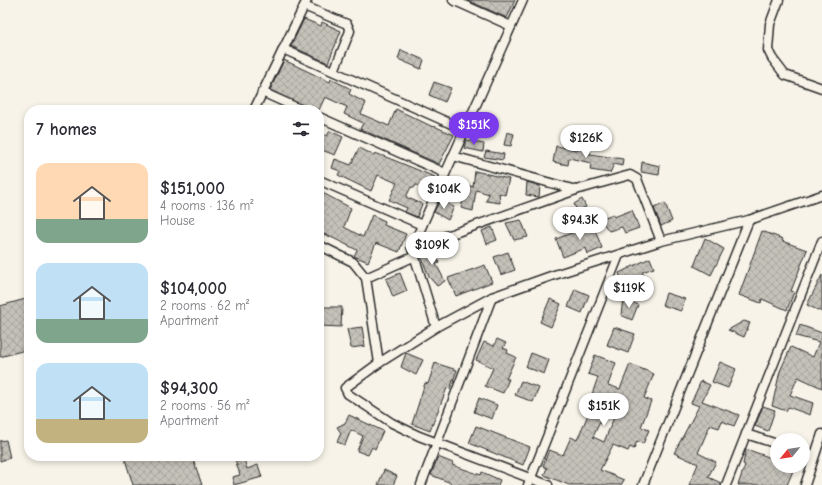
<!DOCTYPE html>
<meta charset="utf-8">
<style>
body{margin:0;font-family:"Comic Neue",sans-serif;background:#f7f7f7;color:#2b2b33;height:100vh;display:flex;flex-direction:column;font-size:15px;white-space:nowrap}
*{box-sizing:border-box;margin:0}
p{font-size:13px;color:#7c7c81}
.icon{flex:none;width:22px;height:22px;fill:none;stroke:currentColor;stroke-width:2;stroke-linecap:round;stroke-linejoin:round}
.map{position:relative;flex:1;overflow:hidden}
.sheet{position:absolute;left:24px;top:105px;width:300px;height:356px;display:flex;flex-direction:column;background:#fff;border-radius:16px;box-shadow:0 2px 6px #0003}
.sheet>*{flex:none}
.needle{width:26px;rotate:240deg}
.tools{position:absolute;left:770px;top:433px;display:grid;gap:8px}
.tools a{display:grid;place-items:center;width:40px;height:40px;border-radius:50%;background:#fff;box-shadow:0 2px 6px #0003;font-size:20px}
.price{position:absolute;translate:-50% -34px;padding:0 9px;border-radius:14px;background:#fff;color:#222;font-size:13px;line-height:26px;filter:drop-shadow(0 1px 2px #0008)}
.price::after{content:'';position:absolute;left:50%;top:24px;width:12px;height:9px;margin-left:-6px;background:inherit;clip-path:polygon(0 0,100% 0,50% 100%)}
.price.active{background:#7c3aed;color:#fff}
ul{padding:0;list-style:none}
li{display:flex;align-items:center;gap:12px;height:100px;padding:0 12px}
li span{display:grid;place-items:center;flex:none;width:112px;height:80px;border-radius:12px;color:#555}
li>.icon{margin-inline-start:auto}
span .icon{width:48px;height:48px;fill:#fffc;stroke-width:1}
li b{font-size:17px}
h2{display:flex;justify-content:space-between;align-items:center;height:48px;padding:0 12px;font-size:17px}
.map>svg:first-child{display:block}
</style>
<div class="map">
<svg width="822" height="485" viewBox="0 0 822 485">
<defs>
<pattern id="building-cross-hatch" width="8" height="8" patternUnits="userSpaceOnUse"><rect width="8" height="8" fill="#c4c1b9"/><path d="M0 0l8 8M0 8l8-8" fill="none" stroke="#a9a69f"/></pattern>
</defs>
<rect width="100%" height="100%" fill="#f7f3e8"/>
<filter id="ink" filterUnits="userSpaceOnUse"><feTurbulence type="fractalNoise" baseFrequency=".025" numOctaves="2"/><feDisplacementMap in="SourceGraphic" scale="8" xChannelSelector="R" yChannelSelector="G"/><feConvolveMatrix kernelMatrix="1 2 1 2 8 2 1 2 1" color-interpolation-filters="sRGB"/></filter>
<g filter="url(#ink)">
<g fill="url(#building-cross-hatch)" stroke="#2b2b2b" fill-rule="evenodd">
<path d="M 467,0 L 515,0 L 507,18 Z"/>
<path d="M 304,19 L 321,26 L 322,22 L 341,31 L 328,63 L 291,46 Z"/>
<path d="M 401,50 L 424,60 L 421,69 L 398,59 Z"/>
<path d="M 284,60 L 330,82 L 331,79 L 351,89 L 349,94 L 366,103 L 361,114 L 389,126 L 396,109 L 433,127 L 434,126 L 454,135 L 439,164 L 360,129 L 363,123 L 344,114 L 347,107 L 325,97 L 319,110 L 312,110 L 270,90 Z"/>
<path d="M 434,82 L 451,88 L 445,102 L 429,95 Z"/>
<path d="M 330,131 L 343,137 L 335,155 L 319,149 L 319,132 L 327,136 Z"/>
<path d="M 507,132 L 514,134 L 511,146 L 504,145 Z"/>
<path d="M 466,140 L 484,144 L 483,152 L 464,148 Z"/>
<path d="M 556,146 L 577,150 L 578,148 L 590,151 L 590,154 L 623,159 L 622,166 L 614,164 L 610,173 L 590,170 L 591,163 L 569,158 L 568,165 L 553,162 Z"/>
<path d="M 359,148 L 374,155 L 375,153 L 391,159 L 435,177 L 430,188 L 416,185 L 414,188 L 411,187 L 406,197 L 422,204 L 417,217 L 405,212 L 407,208 L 389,200 L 397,183 L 378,175 L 371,191 L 338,175 L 340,171 L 332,168 L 335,159 L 351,165 Z"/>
<path d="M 486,151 L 504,154 L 503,160 L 484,157 Z"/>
<path d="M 642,162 L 660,166 L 659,175 L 641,172 Z"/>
<path d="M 475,171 L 509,179 L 505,195 L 499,193 L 500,203 L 486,201 L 489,194 L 476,190 L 473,211 L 461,208 L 464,196 L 446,192 L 450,179 L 473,187 Z"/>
<path d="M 527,182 L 540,186 L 539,197 L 526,195 Z"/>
<path d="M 319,191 L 351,208 L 344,227 L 363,237 L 372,215 L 385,221 L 384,225 L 406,234 L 399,252 L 376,243 L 368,262 L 354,256 L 357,250 L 335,239 L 324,234 L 322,240 L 319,240 Z"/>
<path d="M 582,199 L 586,207 L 577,211 L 574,204 Z"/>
<path d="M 440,200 L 454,207 L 448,220 L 434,212 Z"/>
<path d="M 665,203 L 672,221 L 661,226 L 654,208 Z"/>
<path d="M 632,210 L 639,228 L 625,233 L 622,227 L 609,231 L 600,219 L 613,214 L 614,217 Z"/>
<path d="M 521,220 L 528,237 L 514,240 L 506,223 Z"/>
<path d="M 593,225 L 602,248 L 588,254 L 586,248 L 563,257 L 556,239 L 579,230 L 577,226 Z"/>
<path d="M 492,227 L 497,240 L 487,244 L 482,231 Z"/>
<path d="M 762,231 L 783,239 L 782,241 L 807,250 L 791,291 L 794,292 L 787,310 L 762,299 L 761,303 L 739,295 Z"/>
<path d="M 705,238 L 724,249 L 711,275 L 694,266 Z"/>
<path d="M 434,249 L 439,263 L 436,264 L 445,281 L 437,286 L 429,277 L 419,251 Z"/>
<path d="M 508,252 L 515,270 L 501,275 L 494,257 Z"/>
<path d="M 650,258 L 654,268 L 642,272 L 646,278 L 624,287 L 619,273 Z"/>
<path d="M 485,265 L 492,282 L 456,296 L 448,278 Z"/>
<path d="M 400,273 L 407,291 L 393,297 L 386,279 Z"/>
<path d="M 822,275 L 822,312 L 807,305 Z"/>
<path d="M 575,289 L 589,295 L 582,313 L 568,307 Z"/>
<path d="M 666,293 L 685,299 L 681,311 L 662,305 Z"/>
<path d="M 29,298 L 29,349 L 0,357 L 0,306 Z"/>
<path d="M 623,298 L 638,305 L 632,320 L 621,315 Z"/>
<path d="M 550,299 L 561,304 L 551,327 L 540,322 Z"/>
<path d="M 319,307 L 342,307 L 341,327 L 319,326 Z"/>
<path d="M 744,321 L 750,323 L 744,337 L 728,330 Z"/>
<path d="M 800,325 L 822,333 L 822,388 L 798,377 L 790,395 L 813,403 L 810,415 L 788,407 L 786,411 L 772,406 L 780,371 L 791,347 L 813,357 L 819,342 L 796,336 Z"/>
<path d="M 362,327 L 365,346 L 351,348 L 347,329 Z"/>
<path d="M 614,327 L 635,334 L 628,353 L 607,345 Z"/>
<path d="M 497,339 L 506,343 L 503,348 L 508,350 L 507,353 L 516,357 L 506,379 L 509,379 L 503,393 L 485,386 L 493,368 L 476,360 L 484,342 L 494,346 Z"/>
<path d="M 406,353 L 423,360 L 416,375 L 401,367 Z"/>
<path d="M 531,353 L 549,360 L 544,374 L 526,367 Z"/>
<path d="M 595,355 L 616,363 L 608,385 L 620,389 L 630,364 L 654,374 L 644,398 L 651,401 L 641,427 L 649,430 L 643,444 L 637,441 L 634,449 L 630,447 L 628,451 L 613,445 L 600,470 L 624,480 L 621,485 L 569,485 L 544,475 L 547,468 L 543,466 L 549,450 L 563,455 L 571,437 L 577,440 L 594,401 L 590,400 L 598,377 L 588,374 ZM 605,411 L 615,415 L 604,442 L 593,437 Z"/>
<path d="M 720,362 L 736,369 L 728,388 L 712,382 Z"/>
<path d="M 435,363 L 457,370 L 450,389 L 447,388 L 430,431 L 412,424 L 425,383 L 428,384 Z"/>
<path d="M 521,381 L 539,388 L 533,402 L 515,395 Z"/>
<path d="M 701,381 L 710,385 L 702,401 L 739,415 L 734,426 L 722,421 L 719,428 L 710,425 L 698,453 L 716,462 L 708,477 L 721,483 L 721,485 L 689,485 L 698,464 L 674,453 L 699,406 L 691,403 Z"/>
<path d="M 479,398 L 497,405 L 492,419 L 474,412 Z"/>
<path d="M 763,406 L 775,410 L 768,431 L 755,426 Z"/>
<path d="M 349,415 L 383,431 L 375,449 L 372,447 L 368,455 L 357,451 L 363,436 L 351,430 L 345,445 L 337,442 L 341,433 L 337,427 L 345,423 Z"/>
<path d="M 476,426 L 530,447 L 523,465 L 469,443 Z"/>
<path d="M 6,440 L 10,458 L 0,461 L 0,441 Z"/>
<path d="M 746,449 L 777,460 L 777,466 L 795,466 L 787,485 L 738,485 L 745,465 L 743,464 Z"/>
<path d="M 124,456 L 192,456 L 202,485 L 133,485 Z"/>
<path d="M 234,456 L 243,456 L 247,469 L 258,465 L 262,477 L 234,485 L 232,477 L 240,475 Z"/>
<path d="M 438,457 L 453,463 L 452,465 L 481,475 L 482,472 L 500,480 L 498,485 L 450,485 L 451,483 L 431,475 Z"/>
<path d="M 384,470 L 397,476 L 393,485 L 378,485 Z"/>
</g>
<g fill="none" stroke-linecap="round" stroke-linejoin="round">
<g stroke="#2b2b2b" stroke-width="11">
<g id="street">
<path d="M 453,0 L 511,26"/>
<path d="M 779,0 L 770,24 L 768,50 L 772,58 L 785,75 L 822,88"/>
<path d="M 304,6 L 347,24 L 350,31 L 334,71"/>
<path d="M 283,49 L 465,130"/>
<path d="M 262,92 L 302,110"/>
<path d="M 254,110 L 307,0"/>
<path d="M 319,117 L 445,173"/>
<path d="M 319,180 L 422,225"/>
<path d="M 576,190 L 630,175 L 637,179 L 661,241"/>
<path d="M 319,245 L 353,262 L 366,278 L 379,363"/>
<path d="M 412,248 L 576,190 L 453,156"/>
<path d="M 366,278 L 413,257"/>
<path d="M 436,327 L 412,248 L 523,0"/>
<path d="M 746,434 L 777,444"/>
<path d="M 803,452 L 814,455"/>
<path d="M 421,485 L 492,297"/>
<path d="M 528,485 L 619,255"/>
<path d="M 548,485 L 419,436 L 392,423 L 348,394 L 345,388 L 379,363 L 436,327 L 492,297 L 551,276 L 661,241 L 749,220 L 822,195"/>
<path d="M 643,485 L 749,220"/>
<path d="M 726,485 L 822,241"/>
<path d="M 805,485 L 822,434"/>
</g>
</g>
<use href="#street" stroke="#f7f3e8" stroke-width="8"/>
</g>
</g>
</svg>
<div class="tools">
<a><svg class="needle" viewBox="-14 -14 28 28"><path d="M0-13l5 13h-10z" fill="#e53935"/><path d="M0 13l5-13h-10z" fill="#7c7c81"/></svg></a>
</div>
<b class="price active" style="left:474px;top:146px">$151K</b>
<b class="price" style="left:586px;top:159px">$126K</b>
<b class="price" style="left:444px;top:210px">$104K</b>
<b class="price" style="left:580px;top:241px">$94.3K</b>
<b class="price" style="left:432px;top:266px">$109K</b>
<b class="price" style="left:629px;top:309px">$119K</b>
<b class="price" style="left:604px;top:427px">$151K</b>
<section class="sheet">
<h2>7 homes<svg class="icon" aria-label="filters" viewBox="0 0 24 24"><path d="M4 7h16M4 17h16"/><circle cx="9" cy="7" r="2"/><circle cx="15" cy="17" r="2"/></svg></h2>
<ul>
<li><span style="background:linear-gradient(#ffd9b3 70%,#7fa58c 0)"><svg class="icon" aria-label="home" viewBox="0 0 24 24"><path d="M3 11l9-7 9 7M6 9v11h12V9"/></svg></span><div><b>$151,000</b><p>4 rooms · 136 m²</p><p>House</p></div></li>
<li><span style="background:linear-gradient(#bfe0f5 70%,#7fa58c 0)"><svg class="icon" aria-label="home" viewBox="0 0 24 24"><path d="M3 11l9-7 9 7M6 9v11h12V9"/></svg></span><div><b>$104,000</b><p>2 rooms · 62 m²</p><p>Apartment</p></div></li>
<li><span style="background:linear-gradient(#bfe0f5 70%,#c2b280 0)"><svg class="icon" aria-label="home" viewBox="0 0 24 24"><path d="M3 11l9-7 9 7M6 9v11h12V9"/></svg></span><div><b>$94,300</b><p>2 rooms · 56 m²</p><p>Apartment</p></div></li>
</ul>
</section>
</div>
